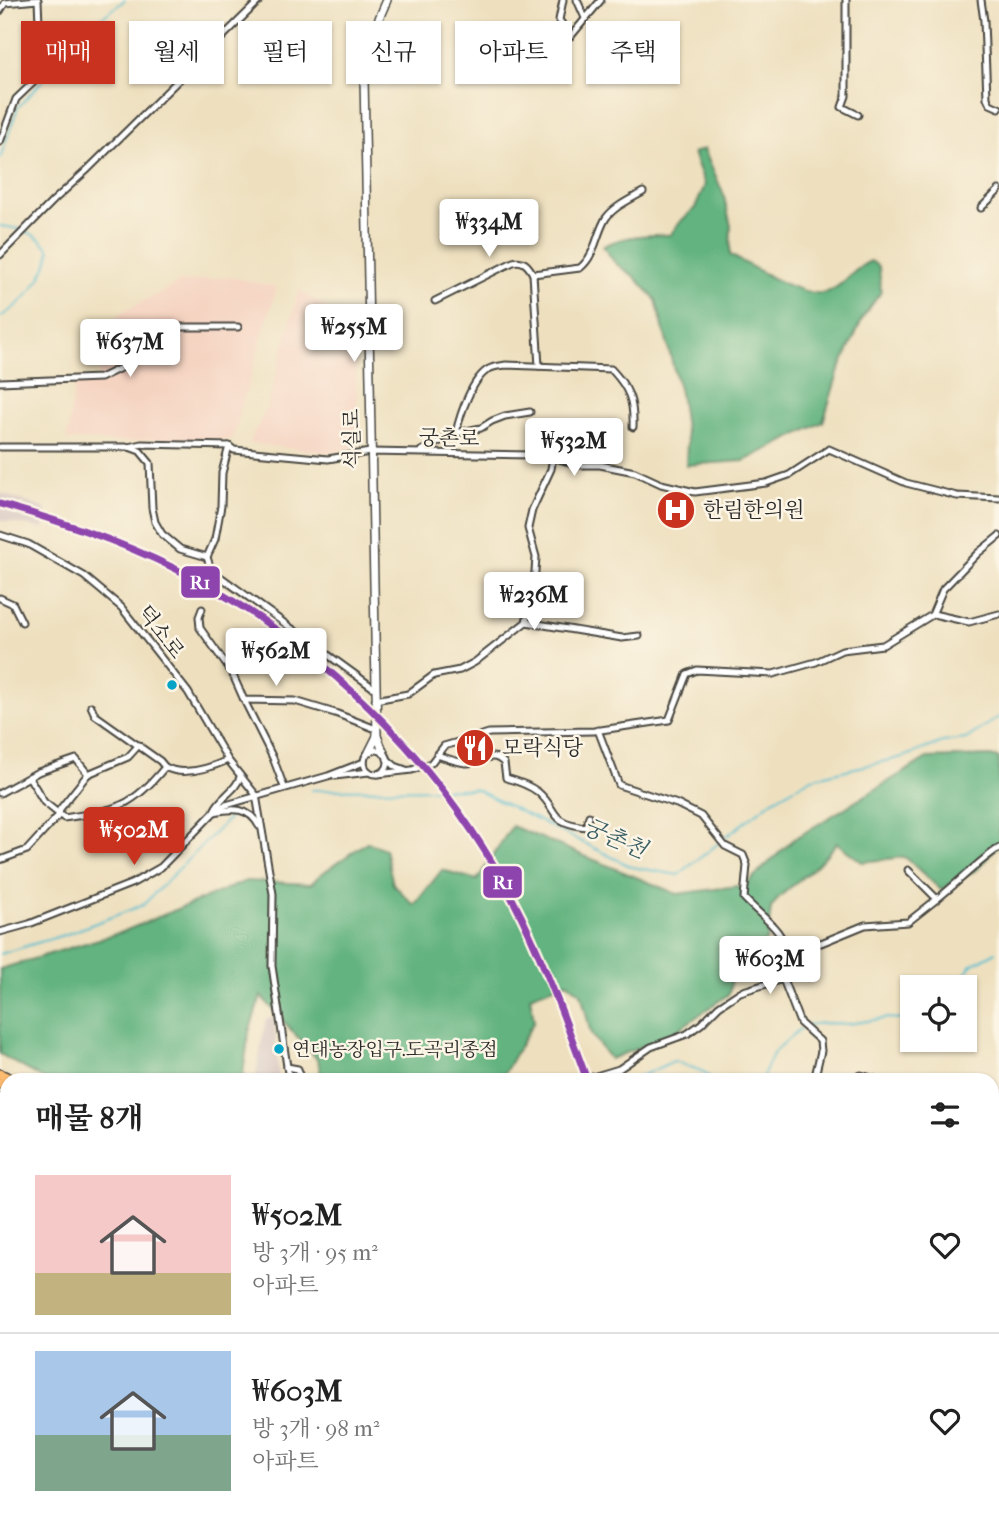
<!DOCTYPE html>
<html lang="ko">
<meta charset="utf-8">
<style>
body{margin:0;font-family:"IM FELL French Canon","Noto Serif KR",serif;background:#f6f6f6;color:#222;height:100vh;display:flex;flex-direction:column;font-size:26px;white-space:nowrap}
*{box-sizing:border-box;margin:0}
p{font-size:23px;color:#767676}
.icon{flex:none;width:38px;height:38px;fill:none;stroke:currentColor;stroke-width:2;stroke-linecap:round;stroke-linejoin:round}
.map{position:relative;flex:1;overflow:hidden}
.sheet{position:absolute;left:0px;top:1073px;width:999px;height:450px;display:flex;flex-direction:column;background:#fff;border-radius:21px 21px 0 0;box-shadow:0 2px 5px #0004}
.sheet>*{flex:none}
.hud{position:absolute;left:21px;top:21px;width:957px;height:63px;display:flex;gap:14px}
.tools{position:absolute;left:900px;top:975px;display:grid;gap:14px}
.tools a{display:grid;place-items:center;width:77px;height:77px;border-radius:0px;background:#fff;box-shadow:0 2px 5px #0004;font-size:35px}
.price{position:absolute;translate:-50% -60px;padding:0 16px;border-radius:7px;background:#fff;color:#222;font-size:23px;line-height:46px;filter:drop-shadow(0 2px 4px #0008)}
.price::after{content:'';position:absolute;left:50%;top:42px;width:21px;height:16px;margin-left:-10px;background:inherit;clip-path:polygon(0 0,100% 0,50% 100%)}
.price.selected{background:#c8321e;color:#fff}
ul{padding:0;list-style:none}
li{display:flex;align-items:center;gap:21px;height:175px;padding:0 35px}
li+li{border-top:2px solid #e0e0e0}
li span{display:grid;place-items:center;flex:none;width:196px;height:140px;border-radius:0px;color:#555}
li>.icon{margin-inline-start:auto}
span .icon{width:84px;height:84px;fill:#fffc;stroke-width:1}
li b{font-size:30px}
h2{display:flex;justify-content:space-between;align-items:center;height:84px;padding:0 35px;font-size:30px}
.pill{padding:0 24px;border-radius:0px;background:#fff;box-shadow:0 2px 5px #0004;font-size:24px;line-height:63px}
.pill.selected{background:#c8321e;color:#fff}
.map>svg:first-child{display:block}
</style>
<div class="map">
<svg width="999" height="1522" viewBox="0 0 999 1522">
<rect width="100%" height="100%" fill="#fcf5e5"/>
<filter id="ink" filterUnits="userSpaceOnUse"><feTurbulence type="fractalNoise" baseFrequency=".0143" numOctaves="2"/><feDisplacementMap in="SourceGraphic" scale="14" xChannelSelector="R" yChannelSelector="G"/><feConvolveMatrix kernelMatrix="1 2 1 2 8 2 1 2 1" color-interpolation-filters="sRGB"/></filter>
<filter id="wash" filterUnits="userSpaceOnUse"><feTurbulence type="fractalNoise" baseFrequency=".00686" numOctaves="4" result="noise"/><feDisplacementMap in="SourceGraphic" scale="28" xChannelSelector="R" yChannelSelector="G"/><feGaussianBlur stdDeviation="1.57" result="paint"/><feColorMatrix in="noise" values="0 0 0 0 0 0 0 0 0 0 0 0 0 0 0 0 0 1.4 0 .05"/><feComposite in="paint" operator="in"/></filter>
<g filter="url(#wash)">
<rect width="100%" height="100%" fill="#eee0bf"/>
<g fill="#f5d3c1">
<path d="M 231,277 L 277,287 L 232,440 L 147,439 L 132,442 L 67,440 L 75,382 L 98,381 L 99,355 L 107,349 L 111,326 L 118,315 L 180,282 Z"/>
<path d="M 299,290 L 330,310 L 355,313 L 358,449 L 329,453 L 249,443 L 267,407 Z"/>
</g>
<g fill="#d1c0bc">
<path d="M 0,493 L 46,509 L 44,529 L 0,520 Z"/>
<path d="M 274,1017 L 279,1080 L 255,1080 L 266,1019 Z"/>
</g>
<g fill="#62b37f" stroke="#466f55" stroke-width="2">
<path d="M 704,149 L 723,193 L 731,226 L 730,255 C 751,266 805,300 827,292 C 845,286 854,267 871,261 L 879,267 L 881,292 L 863,317 L 838,373 L 823,422 L 744,461 L 686,465 L 687,442 L 680,393 L 656,300 L 635,277 L 615,263 L 603,246 C 625,236 646,234 670,235 L 680,222 L 695,208 L 705,185 L 693,153 Z"/>
<path d="M 990,756 L 999,758 L 999,844 L 978,869 L 941,890 L 905,857 L 862,862 L 837,843 L 817,865 L 779,897 L 771,908 L 767,940 L 744,961 L 732,976 L 729,994 L 669,1036 L 610,1059 L 591,1034 L 581,993 L 567,982 L 530,996 L 534,1021 L 505,1072 L 497,1080 L 322,1080 L 318,1060 L 261,996 L 249,1032 L 242,1080 L 45,1080 L 0,1054 L 0,969 L 122,932 L 246,881 L 311,884 L 320,875 L 367,842 L 385,849 L 393,884 L 414,905 L 442,870 L 477,880 L 512,826 L 677,894 L 745,885 L 794,839 L 927,758 Z"/>
<path d="M 992,1148 L 999,1152 L 999,1248 L 992,1243 Z"/>
<path d="M 770,1516 L 882,1516 L 882,1522 L 772,1522 Z"/>
</g>
<path fill="#52bccf" stroke="#3e747d" stroke-width="2" d="M 0,1203 L 7,1209 L 7,1516 L 193,1516 L 197,1522 L 0,1522 Z"/>
<g fill="none" stroke-linecap="round" stroke-linejoin="round">
<g stroke="#52bccf" stroke-width="2">
<path d="M 0,158 L 18,107 L 101,18 L 125,0"/>
<path d="M 0,226 C 21,228 37,233 50,250 C 48,276 22,305 0,317"/>
<path d="M 312,790 L 475,789 L 632,867 L 678,875 L 719,843"/>
<path d="M 723,839 L 773,800 L 812,778 L 903,757 L 943,742 L 966,739 L 999,717"/>
<path d="M 0,954 L 67,934 L 143,905 L 230,817"/>
<path d="M 958,987 L 970,966 L 996,952"/>
<path d="M 806,1025 L 825,1023 L 848,1024 L 887,1018 L 912,1020"/>
<path d="M 632,1080 L 674,1061 L 704,1072 L 712,1080"/>
<path d="M 761,1080 L 774,1052 L 801,1028"/>
</g>
</g>
</g>
<g filter="url(#ink)">
<g fill="none" stroke-linecap="round" stroke-linejoin="round">
<g stroke="#484641" stroke-width="9">
<g id="minor">
<path d="M 563,0 L 559,20 L 571,36 L 601,0"/>
<path d="M 577,0 L 585,18"/>
<path d="M 846,0 L 846,96 L 842,107 L 858,115"/>
<path d="M 981,0 L 984,21 L 987,98 L 990,104 L 999,108"/>
<path d="M 0,11 L 5,3 L 38,0 L 41,70 L 39,77 L 16,99 L 0,142"/>
<path d="M 981,208 L 999,190"/>
<path d="M 0,255 L 54,200 L 86,171 L 260,0"/>
<path d="M 435,301 L 513,262 C 523,259 528,265 533,274"/>
<path d="M 539,366 L 533,274 L 580,268 C 596,255 596,234 606,218 C 615,206 631,199 643,192"/>
<path d="M 0,382 L 100,378 L 135,361 L 138,335 L 149,327 L 238,327"/>
<path d="M 456,433 C 460,415 472,378 489,369 C 494,366 500,366 506,365 L 611,369 C 629,388 634,401 633,427"/>
<path d="M 229,446 L 222,473 L 221,506 L 215,539 L 207,557 L 211,570 L 375,689"/>
<path d="M 0,447 L 129,447 L 140,451 L 150,463 L 152,508 L 155,522 L 162,534 L 180,549 L 207,557"/>
<path d="M 129,447 L 142,444 L 229,446 L 234,450 L 328,459 L 370,452 L 533,455 L 553,457 L 578,465 L 600,465 L 635,472 L 661,484 L 695,492 L 766,483 L 789,475 L 829,449 L 906,483 L 957,496 L 999,498"/>
<path d="M 421,451 L 456,433 L 481,428 L 492,421 L 505,416 L 530,412"/>
<path d="M 0,535 L 28,544 L 84,576 L 121,607 L 188,692 L 228,760 L 256,795"/>
<path d="M 0,598 L 13,604 L 22,622"/>
<path d="M 202,609 L 199,617 L 200,628 L 232,673 L 244,700 L 295,701 L 335,713 L 376,729"/>
<path d="M 933,614 L 969,622 L 999,614"/>
<path d="M 526,622 L 622,638 L 639,636"/>
<path d="M 244,700 L 273,758 L 284,787"/>
<path d="M 375,700 L 408,694 L 434,675 L 460,670 L 475,662 L 526,622 L 534,586 L 536,557 L 528,528 L 532,510 L 551,469 L 553,457"/>
<path d="M 91,706 L 95,715 L 160,761 L 165,767"/>
<circle cx="376" cy="762" r="12"/>
<path d="M 437,755 C 446,758 456,762 466,763 C 481,764 491,749 504,763 L 506,778 C 517,781 529,785 538,792 C 560,811 547,822 586,827 L 589,816"/>
<path d="M 387,759 L 395,766 L 406,770"/>
<path d="M 88,774 L 76,759 L 38,772 L 29,777 L 44,802 L 64,818 C 114,810 131,809 165,767 C 183,777 210,768 228,760"/>
<path d="M 378,774 L 412,770 L 431,763 L 444,746 L 489,733 L 594,731 L 669,720 L 687,674 L 697,670 L 773,674 L 816,662 L 842,650 L 883,645 L 932,615 L 943,589 L 978,553 L 999,536"/>
<path d="M 335,776 L 369,772"/>
<path d="M 0,793 L 29,777"/>
<path d="M 256,795 L 273,894 L 272,966 L 289,1080"/>
<path d="M 215,809 C 221,796 236,791 240,777"/>
<path d="M 214,812 C 233,808 249,807 259,826"/>
<path d="M 0,860 L 27,850 L 59,815 L 60,809 L 88,774 L 128,757 L 139,745"/>
<path d="M 937,899 C 958,883 977,862 999,848"/>
<path d="M 0,932 L 29,924 L 133,883 L 161,867 L 219,807 L 328,776 L 364,762"/>
<path d="M 786,945 L 821,943 L 865,925 L 908,922 L 937,899 L 908,870"/>
<path d="M 783,979 L 800,1023 L 820,1041 L 821,1051 L 815,1076 L 816,1080"/>
<path d="M 287,1067 L 298,1069 L 302,1080"/>
<path d="M 583,1080 L 619,1069 L 651,1047 L 687,1034 L 701,1024 L 719,1006 L 740,992 L 783,979 C 783,971 787,966 787,957 C 787,931 760,916 744,898 L 747,865 L 743,855 L 725,846 L 701,816 L 677,804 L 619,785 L 598,730"/>
<path d="M 851,1080 L 861,1075 L 878,1080"/>
<path d="M 992,1148 L 999,1154"/>
<path d="M 992,1192 L 999,1196"/>
</g>
</g>
<g stroke="#484641" stroke-width="10">
<g id="tertiary">
<path d="M 377,736 L 384,753"/>
<path d="M 369,752 L 377,736 L 364,78 L 374,30 L 387,0"/>
</g>
</g>
<g stroke="#484641" stroke-width="12">
<g id="primary">
<path d="M 0,1074 L 13,1080"/>
<path d="M 0,1083 L 7,1086"/>
<path d="M 0,1098 L 7,1103"/>
<path d="M 392,1516 L 397,1522"/>
<path d="M 403,1516 L 407,1522"/>
</g>
</g>
<use href="#minor" stroke="#fff" stroke-width="5"/>
<use href="#tertiary" stroke="#fff" stroke-width="7"/>
<use href="#primary" stroke="#febc70" stroke-width="9"/>
<g stroke="#fcf5e5" stroke-width="12">
<path id="rail-1" d="M 0,504 C 68,523 135,546 197,580 C 335,655 453,776 522,918 C 547,970 567,1025 587,1080"/>
</g>
<use href="#rail-1" stroke="#8e44ad" stroke-width="7"/>
</g>
</g>
<defs>
<g id="hospital-disc" transform="scale(2.0125)"><circle r="9.5" fill="#c8321e" stroke="#fcf5e5"/><path d="M-5-5h3v3.5h4V-5h3V5h-3V1.5h-4V5h-3Z" fill="#fff"/></g>
<g id="restaurant-disc" transform="scale(2.0125)"><circle r="9.5" fill="#c8321e" stroke="#fcf5e5"/><path d="M-5-6h1v4h1v-4h1v4h1v-4h1v5L-1.5 .5V6h-2V.5L-5-1ZM5-6V6H3V1.5H1.5Q1.5-4 5-6Z" fill="#fff"/></g>
</defs>
<g fill-rule="evenodd">
<use href="#hospital-disc" x="676" y="510"/>
<use href="#restaurant-disc" x="475" y="748"/>
</g>
<g fill="#02a3c6" stroke="#fcf5e5" stroke-width="2.5">
<circle cx="172" cy="685" r="6"/>
<circle cx="279" cy="1049" r="6"/>
</g>
<g text-anchor="middle" stroke-width="5" stroke-linejoin="round" paint-order="stroke">
<g font-size="19" fill="#2b2b2b" stroke="#fcf5e5" text-anchor="start">
<text x="292" y="1056">연대농장입구.도곡리종점</text>
</g>
<g font-size="21" fill="#2b2b2b" stroke="#fcf5e5">
<text transform="translate(449 438) rotate(1)" y="7">궁촌로</text>
<text transform="translate(352 439) rotate(-91)" y="7">석실로</text>
<text transform="translate(161 632) rotate(52)" y="7">덕소로</text>
</g>
<g font-size="21" fill="#2b2b2b" stroke="#fcf5e5" text-anchor="start">
<text x="703" y="517">한림한의원</text>
<text x="502" y="755">모락식당</text>
</g>
<g font-size="23" font-style="italic" fill="#395e64" stroke="#fcf5e5">
<text transform="translate(615 838) rotate(23)" y="8">궁촌천</text>
</g>
</g>
<g stroke="#fcf5e5" stroke-width="2.5">
<rect x="180" y="565" width="41" height="34" rx="7" fill="#8e44ad"/>
<rect x="482" y="865" width="41" height="34" rx="7" fill="#8e44ad"/>
</g>
<g font-size="19" text-anchor="middle" font-weight="bold" fill="#fff">
<text x="200" y="589">R1</text>
<text x="503" y="889">R1</text>
</g>
</svg>
<div class="tools">
<a><svg class="icon" aria-label="locate" viewBox="0 0 24 24"><circle cx="12" cy="12" r="6"/><path d="M12 2v4M12 18v4M2 12h4M18 12h4"/></svg></a>
</div>
<b class="price" style="left:489px;top:259px">₩334M</b>
<b class="price" style="left:354px;top:364px">₩255M</b>
<b class="price" style="left:130px;top:379px">₩637M</b>
<b class="price" style="left:574px;top:478px">₩532M</b>
<b class="price" style="left:534px;top:632px">₩236M</b>
<b class="price" style="left:276px;top:688px">₩562M</b>
<b class="price selected" style="left:134px;top:867px">₩502M</b>
<b class="price" style="left:770px;top:996px">₩603M</b>
<div class="hud">
<a class="pill selected">매매</a>
<a class="pill">월세</a>
<a class="pill">필터</a>
<a class="pill">신규</a>
<a class="pill">아파트</a>
<a class="pill">주택</a>
</div>
<section class="sheet">
<h2>매물 8개<svg class="icon" aria-label="filters" viewBox="0 0 24 24"><path d="M4 7h16M4 17h16"/><circle cx="9" cy="7" r="2"/><circle cx="15" cy="17" r="2"/></svg></h2>
<ul>
<li><span style="background:linear-gradient(#f6c9c9 70%,#c2b280 0)"><svg class="icon" aria-label="home" viewBox="0 0 24 24"><path d="M3 11l9-7 9 7M6 9v11h12V9"/></svg></span><div><b>₩502M</b><p>방 3개 · 95 m²</p><p>아파트</p></div><svg class="icon" aria-label="heart" viewBox="0 0 24 24"><path d="M12 20l-8-8c-3-5 5-10 8-4 3-6 11-1 8 4z"/></svg></li>
<li><span style="background:linear-gradient(#a9c7e8 60%,#7fa58c 0)"><svg class="icon" aria-label="home" viewBox="0 0 24 24"><path d="M3 11l9-7 9 7M6 9v11h12V9"/></svg></span><div><b>₩603M</b><p>방 3개 · 98 m²</p><p>아파트</p></div><svg class="icon" aria-label="heart" viewBox="0 0 24 24"><path d="M12 20l-8-8c-3-5 5-10 8-4 3-6 11-1 8 4z"/></svg></li>
</ul>
</section>
</div>
